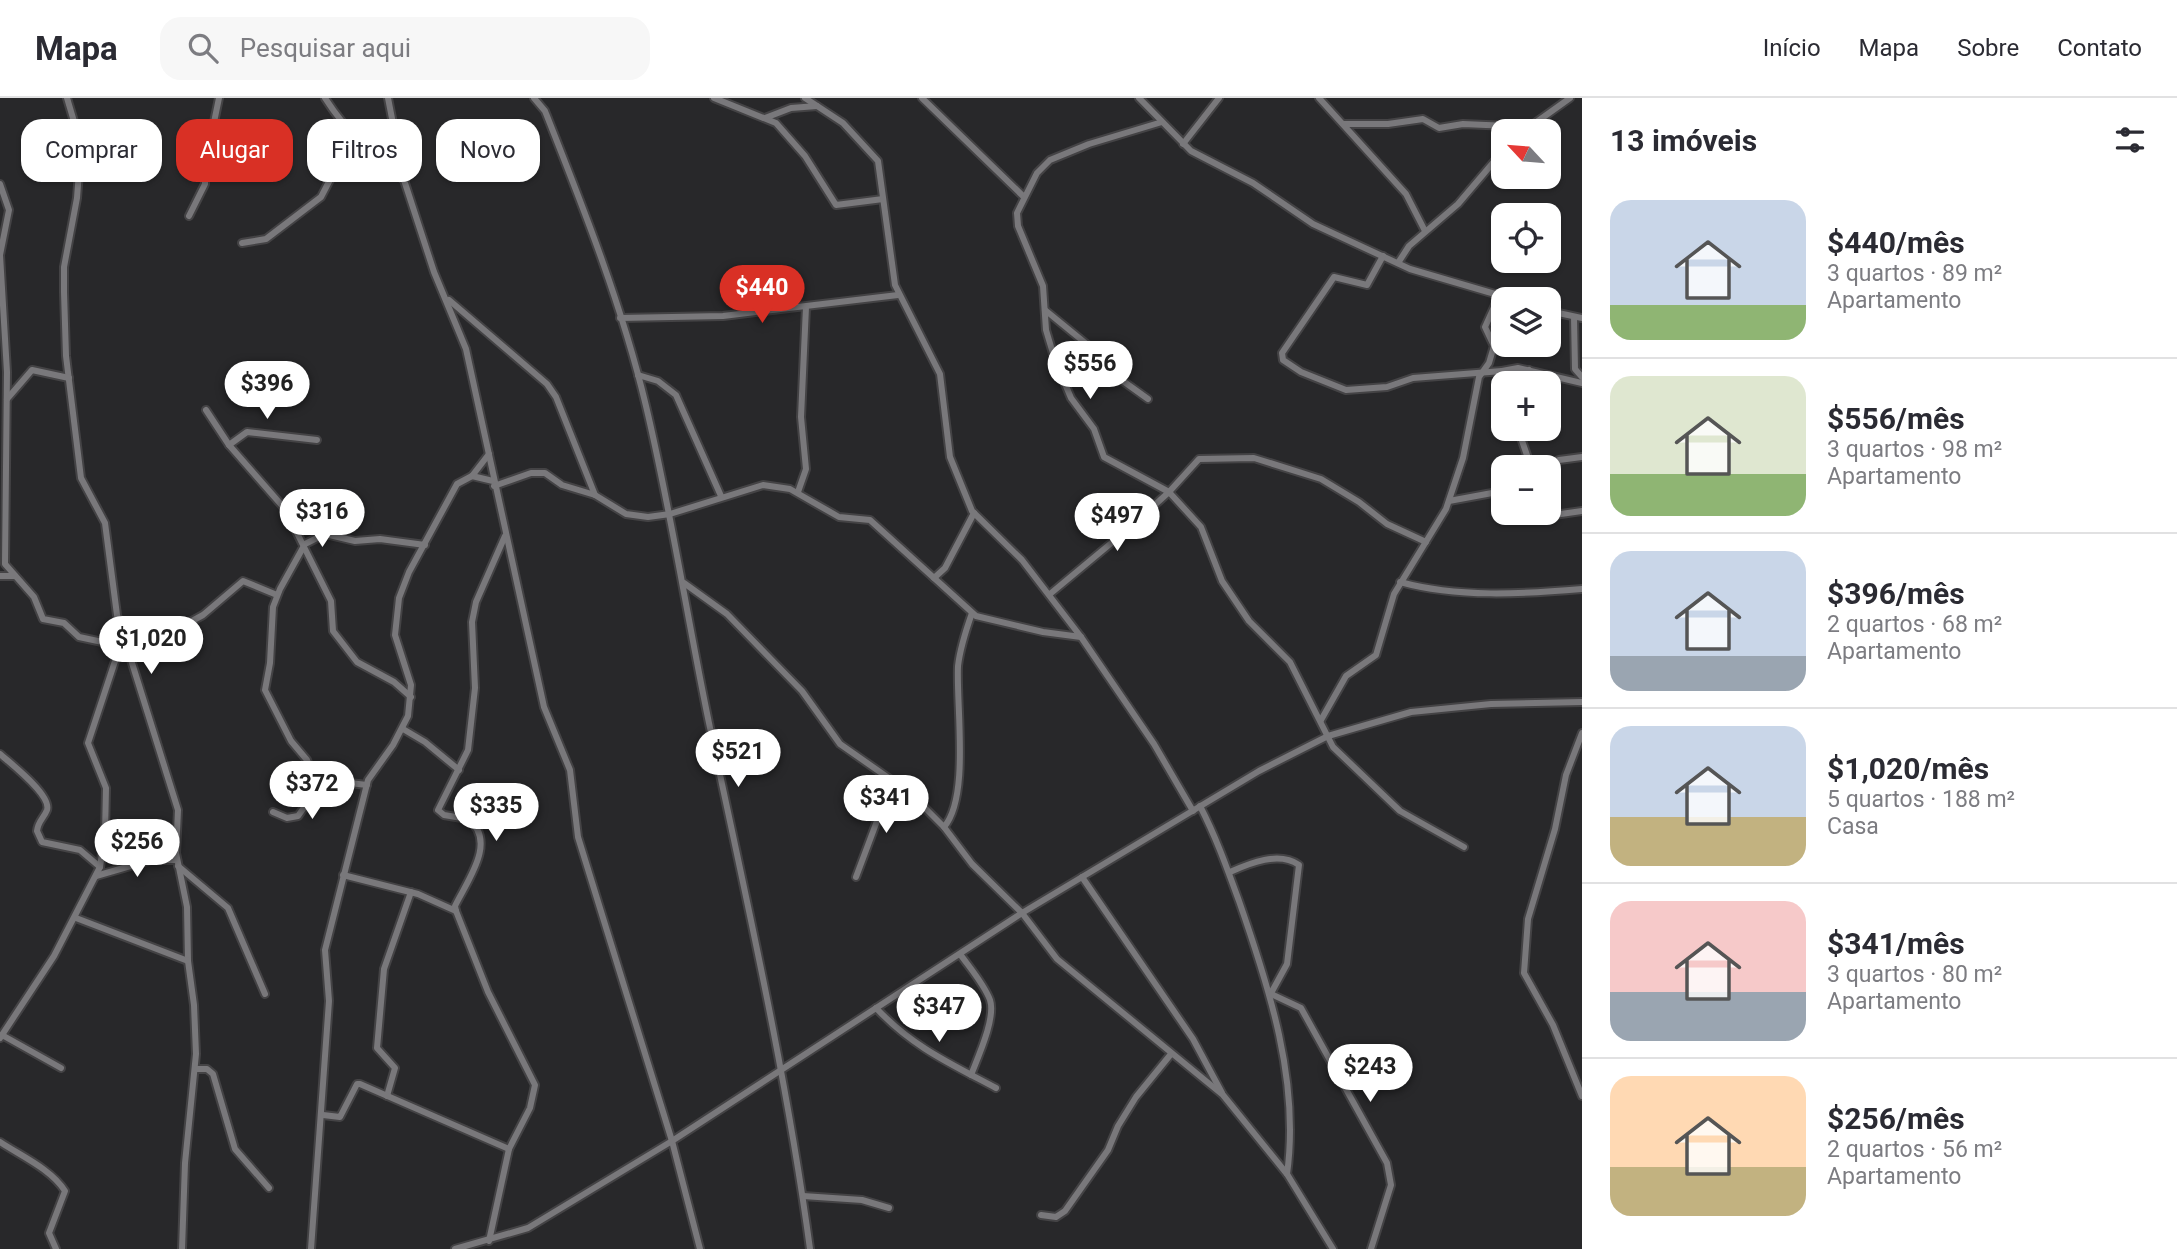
<!DOCTYPE html>
<html lang="pt">
<meta charset="utf-8">
<style>
body{margin:0;font-family:Roboto,sans-serif;background:#f7f7f7;color:#2b2b33;height:100vh;display:flex;flex-direction:column;font-size:26px;white-space:nowrap}
*{box-sizing:border-box;margin:0}
p{font-size:23px;color:#7c7c81}
.icon{flex:none;width:38px;height:38px;fill:none;stroke:currentColor;stroke-width:2;stroke-linecap:round;stroke-linejoin:round}
.map{position:relative;flex:1;overflow:hidden}
.details{display:flex;flex-direction:column;background:#fff;width:595px}
.details>*{flex:none}
.hud{position:absolute;left:21px;top:21px;width:665px;height:63px;display:flex;gap:14px}
.needle{width:46px;rotate:296deg}
.fabs{position:absolute;left:1491px;top:21px;display:grid;gap:14px}
.fabs a{display:grid;place-items:center;width:70px;height:70px;border-radius:14px;background:#fff;box-shadow:0 2px 5px #0004;font-size:35px}
.price{position:absolute;translate:-50% -60px;padding:0 16px;border-radius:24px;background:#fff;color:#222;font-size:23px;line-height:46px;filter:drop-shadow(0 2px 4px #0008)}
.price::after{content:'';position:absolute;left:50%;top:42px;width:21px;height:16px;margin-left:-10px;background:inherit;clip-path:polygon(0 0,100% 0,50% 100%)}
.price.active{background:#d93025;color:#fff}
ul{padding:0;list-style:none}
li{display:flex;align-items:center;gap:21px;height:175px;padding:0 28px}
li+li{border-top:2px solid #e1e1e2}
li span{display:grid;place-items:center;flex:none;width:196px;height:140px;border-radius:21px;color:#555}
li>.icon{margin-inline-start:auto}
span .icon{width:84px;height:84px;fill:#fffc;stroke-width:1}
li b{font-size:30px}
h2{display:flex;justify-content:space-between;align-items:center;height:84px;padding:0 28px;font-size:30px}
.pill{padding:0 24px;border-radius:21px;background:#fff;box-shadow:0 2px 5px #0004;font-size:24px;line-height:63px}
.pill.active{background:#d93025;color:#fff}
header{display:flex;align-items:center;gap:42px;box-sizing:border-box;height:98px;padding:0 35px;background:#fff;border-bottom:2px solid #e1e1e2}
header strong{font-size:33px}
nav{display:flex;gap:38px;margin-inline-start:auto;font-size:24px}
.search{width:490px;height:63px;background:#f7f7f7;display:flex;align-items:center;gap:18px;box-sizing:border-box;padding:0 24px;border-radius:21px;color:#7c7c81;font-size:26px}
main{display:flex;flex:1;min-height:0}
.map>svg:first-child{display:block}
</style>
<header>
<strong>Mapa</strong>
<div class="search"><svg class="icon" aria-label="search" viewBox="0 0 24 24"><circle cx="10" cy="10" r="6"/><path d="M15 15l6 6"/></svg>Pesquisar aqui</div>
<nav><a>Início</a><a>Mapa</a><a>Sobre</a><a>Contato</a></nav>
</header>
<main>
<div class="map">
<svg width="1582" height="1151" viewBox="0 0 1582 1151">
<rect width="100%" height="100%" fill="#28282a"/>
<g fill="none" stroke-linecap="round" stroke-linejoin="round">
<g stroke="#444345" stroke-width="10">
<g id="street">
<path d="M 67,0 L 81,47 L 77,100 L 64,169 L 64,194 L 66,258 L 81,380 L 105,425 L 117,517 L 178,712 L 176,755 L 187,809 L 188,863 L 194,907 L 196,956 L 185,1065 L 182,1151"/>
<path d="M 325,0 C 346,33 373,59 404,82 L 388,0"/>
<path d="M 534,0 L 545,13 C 583,109 622,207 646,308 C 671,413 687,519 709,625 C 746,800 786,974 810,1151"/>
<path d="M 714,0 L 776,25 L 805,58 L 836,107 L 883,101"/>
<path d="M 805,0 L 843,25 L 878,63 L 895,187 L 940,276 L 950,359 L 972,413 L 1022,462 L 1081,539 L 1154,646 L 1193,713"/>
<path d="M 922,0 L 1024,99"/>
<path d="M 1139,0 L 1191,53 L 1253,85 L 1313,126 L 1410,171 L 1512,201"/>
<path d="M 1319,0 L 1406,96 L 1425,133"/>
<path d="M 765,20 L 791,10 L 817,8"/>
<path d="M 1162,24 L 1089,46 L 1050,62 L 1037,75 L 1017,115 L 1018,128 L 1043,188 L 1046,232 L 1055,262 L 1071,300 L 1094,331 L 1104,359 L 1169,394 L 1201,429 L 1222,483 L 1249,523 L 1290,564 L 1333,649 L 1400,713 L 1464,749"/>
<path d="M 1344,26 L 1388,26 L 1423,21 L 1439,30 L 1463,26 L 1529,29"/>
<path d="M 1524,33 L 1570,0"/>
<path d="M 1183,46 L 1219,0"/>
<path d="M 404,82 L 434,174 L 466,251 L 544,609 L 570,672 L 578,739 L 672,1043 L 700,1151"/>
<path d="M 0,86 L 9,112 L 0,157 L 7,274 L 5,466 L 34,499 L 43,521 L 64,525 L 79,539 L 126,549"/>
<path d="M 189,118 L 205,86 L 205,68 L 219,0"/>
<path d="M 242,145 L 266,141 L 321,99 L 334,74 L 340,23"/>
<path d="M 1383,158 L 1367,187 L 1334,179 L 1282,255 L 1283,262 L 1301,274 L 1346,292 L 1387,289 L 1413,280 L 1502,273 L 1515,285"/>
<path d="M 1398,165 L 1409,148 L 1458,106 L 1503,53"/>
<path d="M 449,202 L 547,286 L 556,299 L 595,397"/>
<path d="M 1045,212 L 1089,248 L 1109,273 L 1148,301"/>
<path d="M 1549,213 L 1582,220"/>
<path d="M 1574,219 L 1575,271 L 1582,279"/>
<path d="M 620,220 L 723,218 L 898,197"/>
<path d="M 1502,273 L 1518,270 L 1582,285"/>
<path d="M 638,277 L 658,283 L 676,297 L 721,398"/>
<path d="M 1515,284 L 1529,272"/>
<path d="M 7,301 L 32,272 L 69,280"/>
<path d="M 206,312 L 229,347 L 285,411 L 331,503 L 333,533 L 357,564 L 394,584 L 411,599"/>
<path d="M 1518,331 L 1531,369"/>
<path d="M 229,347 L 247,334 L 317,342"/>
<path d="M 1545,369 L 1559,362 L 1582,359"/>
<path d="M 472,378 L 493,383"/>
<path d="M 494,388 L 531,375 L 545,375 L 562,387 L 595,397 L 626,416 L 648,419 L 670,416 L 763,387 L 790,391 L 839,419 L 870,422 L 976,518 L 1043,534 L 1081,539"/>
<path d="M 798,394 L 806,371 L 801,319 L 806,209"/>
<path d="M 1449,403 L 1503,393"/>
<path d="M 1549,414 L 1554,417 L 1582,413"/>
<path d="M 0,478 L 15,478"/>
<path d="M 934,480 L 945,470 L 974,415"/>
<path d="M 1400,484 C 1458,500 1523,496 1582,491"/>
<path d="M 684,485 L 727,516 L 802,593 L 840,646 L 910,695 L 944,729 L 972,766 L 1022,815 L 1057,861 L 1223,997 L 1287,1076 L 1333,1151"/>
<path d="M 1050,496 L 1127,432 L 1169,394 L 1199,361 L 1254,360 L 1321,381 L 1359,404 L 1387,426 L 1426,444"/>
<path d="M 123,541 L 181,529 L 203,517 L 243,483 L 277,497"/>
<path d="M 1321,622 L 1346,578 L 1376,557 L 1394,496 L 1446,411 L 1463,360 L 1479,279 L 1489,265 L 1494,248 L 1485,229 L 1500,196"/>
<path d="M 403,631 L 425,644 L 459,672"/>
<path d="M 1582,635 L 1566,677 L 1555,731 L 1528,821 L 1524,875 L 1553,927 L 1582,998"/>
<path d="M 0,656 C 10,665 52,697 47,712 C 44,720 38,723 37,733 L 42,744 L 80,752 L 100,769"/>
<path d="M 314,681 L 367,687"/>
<path d="M 1200,708 C 1216,739 1227,770 1239,803 C 1269,889 1300,984 1287,1076"/>
<path d="M 273,714 L 287,720 L 298,718 L 313,697 L 314,681 L 307,662 L 291,643 L 265,592 L 270,565 L 273,509 L 280,491 L 305,446 L 325,436 L 355,443 L 380,441 L 425,447"/>
<path d="M 944,729 C 970,699 956,608 958,568 C 960,551 966,532 972,515"/>
<path d="M 178,768 L 228,810 L 265,896"/>
<path d="M 1230,774 C 1250,765 1279,753 1299,767 L 1287,866 L 1270,897"/>
<path d="M 343,777 L 418,796 L 456,813"/>
<path d="M 96,778 L 151,762 L 177,762"/>
<path d="M 856,779 L 880,715 L 901,687"/>
<path d="M 1082,779 L 1193,941 L 1222,995"/>
<path d="M 76,820 L 188,863"/>
<path d="M 960,856 C 970,870 984,886 990,902 C 996,920 978,959 971,977"/>
<path d="M 1271,896 L 1301,910 L 1387,1065 L 1391,1087 L 1371,1151"/>
<path d="M 876,910 C 913,949 949,965 996,990"/>
<path d="M 2,937 L 61,970"/>
<path d="M 0,940 L 54,858 L 100,769 L 105,736 L 106,690 L 88,645 L 120,548"/>
<path d="M 196,971 L 207,971 L 213,976 L 235,1051 L 269,1090"/>
<path d="M 387,998 L 395,970 L 377,950 L 384,871 L 411,794"/>
<path d="M 323,1017 L 340,1019 L 357,986 L 360,986 L 509,1051"/>
<path d="M 0,1044 C 21,1058 51,1071 65,1093 L 49,1135 L 56,1151"/>
<path d="M 803,1098 L 862,1102 L 889,1110"/>
<path d="M 1041,1117 L 1056,1119 L 1065,1113 L 1108,1052 L 1118,1028 L 1136,999 L 1171,956"/>
<path d="M 489,1143 L 509,1051 L 530,1010 L 535,987 L 488,894 L 456,813 L 455,808 C 467,783 498,743 468,721 L 444,717 L 438,712 L 468,652 L 475,590 L 472,524 L 476,504 L 505,438"/>
<path d="M 311,1151 L 329,903 L 325,852 L 368,682 L 393,647 L 408,618 L 411,587 L 395,537 L 399,500 L 409,474 L 457,386 L 472,378 L 489,356"/>
<path d="M 455,1151 L 528,1130 L 672,1043 L 1022,815 L 1259,673 L 1328,638 L 1411,614 L 1491,606 L 1582,604"/>
</g>
</g>
<use href="#street" stroke="#79787b" stroke-width="6"/>
</g>
</svg>
<div class="fabs">
<a><svg class="needle" viewBox="-14 -14 28 28"><path d="M0-13l5 13h-10z" fill="#e53935"/><path d="M0 13l5-13h-10z" fill="#7c7c81"/></svg></a>
<a><svg class="icon" aria-label="locate" viewBox="0 0 24 24"><circle cx="12" cy="12" r="6"/><path d="M12 2v4M12 18v4M2 12h4M18 12h4"/></svg></a>
<a><svg class="icon" aria-label="layers" viewBox="0 0 24 24"><path d="M12 4l9 5-9 5-9-5zM3 14l9 5 9-5"/></svg></a>
<a>+</a>
<a>−</a>
</div>
<b class="price active" style="left:762px;top:227px">$440</b>
<b class="price" style="left:1090px;top:303px">$556</b>
<b class="price" style="left:267px;top:323px">$396</b>
<b class="price" style="left:322px;top:451px">$316</b>
<b class="price" style="left:1117px;top:455px">$497</b>
<b class="price" style="left:151px;top:578px">$1,020</b>
<b class="price" style="left:738px;top:691px">$521</b>
<b class="price" style="left:312px;top:723px">$372</b>
<b class="price" style="left:886px;top:737px">$341</b>
<b class="price" style="left:496px;top:745px">$335</b>
<b class="price" style="left:137px;top:781px">$256</b>
<b class="price" style="left:939px;top:946px">$347</b>
<b class="price" style="left:1370px;top:1006px">$243</b>
<div class="hud">
<a class="pill">Comprar</a>
<a class="pill active">Alugar</a>
<a class="pill">Filtros</a>
<a class="pill">Novo</a>
</div>
</div>
<section class="details">
<h2>13 imóveis<svg class="icon" aria-label="filters" viewBox="0 0 24 24"><path d="M4 7h16M4 17h16"/><circle cx="9" cy="7" r="2"/><circle cx="15" cy="17" r="2"/></svg></h2>
<ul>
<li><span style="background:linear-gradient(#c9d6e8 75%,#8fb573 0)"><svg class="icon" aria-label="home" viewBox="0 0 24 24"><path d="M3 11l9-7 9 7M6 9v11h12V9"/></svg></span><div><b>$440/mês</b><p>3 quartos · 89 m²</p><p>Apartamento</p></div></li>
<li><span style="background:linear-gradient(#dfe7d0 70%,#8fb573 0)"><svg class="icon" aria-label="home" viewBox="0 0 24 24"><path d="M3 11l9-7 9 7M6 9v11h12V9"/></svg></span><div><b>$556/mês</b><p>3 quartos · 98 m²</p><p>Apartamento</p></div></li>
<li><span style="background:linear-gradient(#c9d6e8 75%,#9aa5b1 0)"><svg class="icon" aria-label="home" viewBox="0 0 24 24"><path d="M3 11l9-7 9 7M6 9v11h12V9"/></svg></span><div><b>$396/mês</b><p>2 quartos · 68 m²</p><p>Apartamento</p></div></li>
<li><span style="background:linear-gradient(#c9d6e8 65%,#c2b280 0)"><svg class="icon" aria-label="home" viewBox="0 0 24 24"><path d="M3 11l9-7 9 7M6 9v11h12V9"/></svg></span><div><b>$1,020/mês</b><p>5 quartos · 188 m²</p><p>Casa</p></div></li>
<li><span style="background:linear-gradient(#f6c9c9 65%,#9aa5b1 0)"><svg class="icon" aria-label="home" viewBox="0 0 24 24"><path d="M3 11l9-7 9 7M6 9v11h12V9"/></svg></span><div><b>$341/mês</b><p>3 quartos · 80 m²</p><p>Apartamento</p></div></li>
<li><span style="background:linear-gradient(#ffd9b3 65%,#c2b280 0)"><svg class="icon" aria-label="home" viewBox="0 0 24 24"><path d="M3 11l9-7 9 7M6 9v11h12V9"/></svg></span><div><b>$256/mês</b><p>2 quartos · 56 m²</p><p>Apartamento</p></div></li>
</ul>
</section>
</main>
